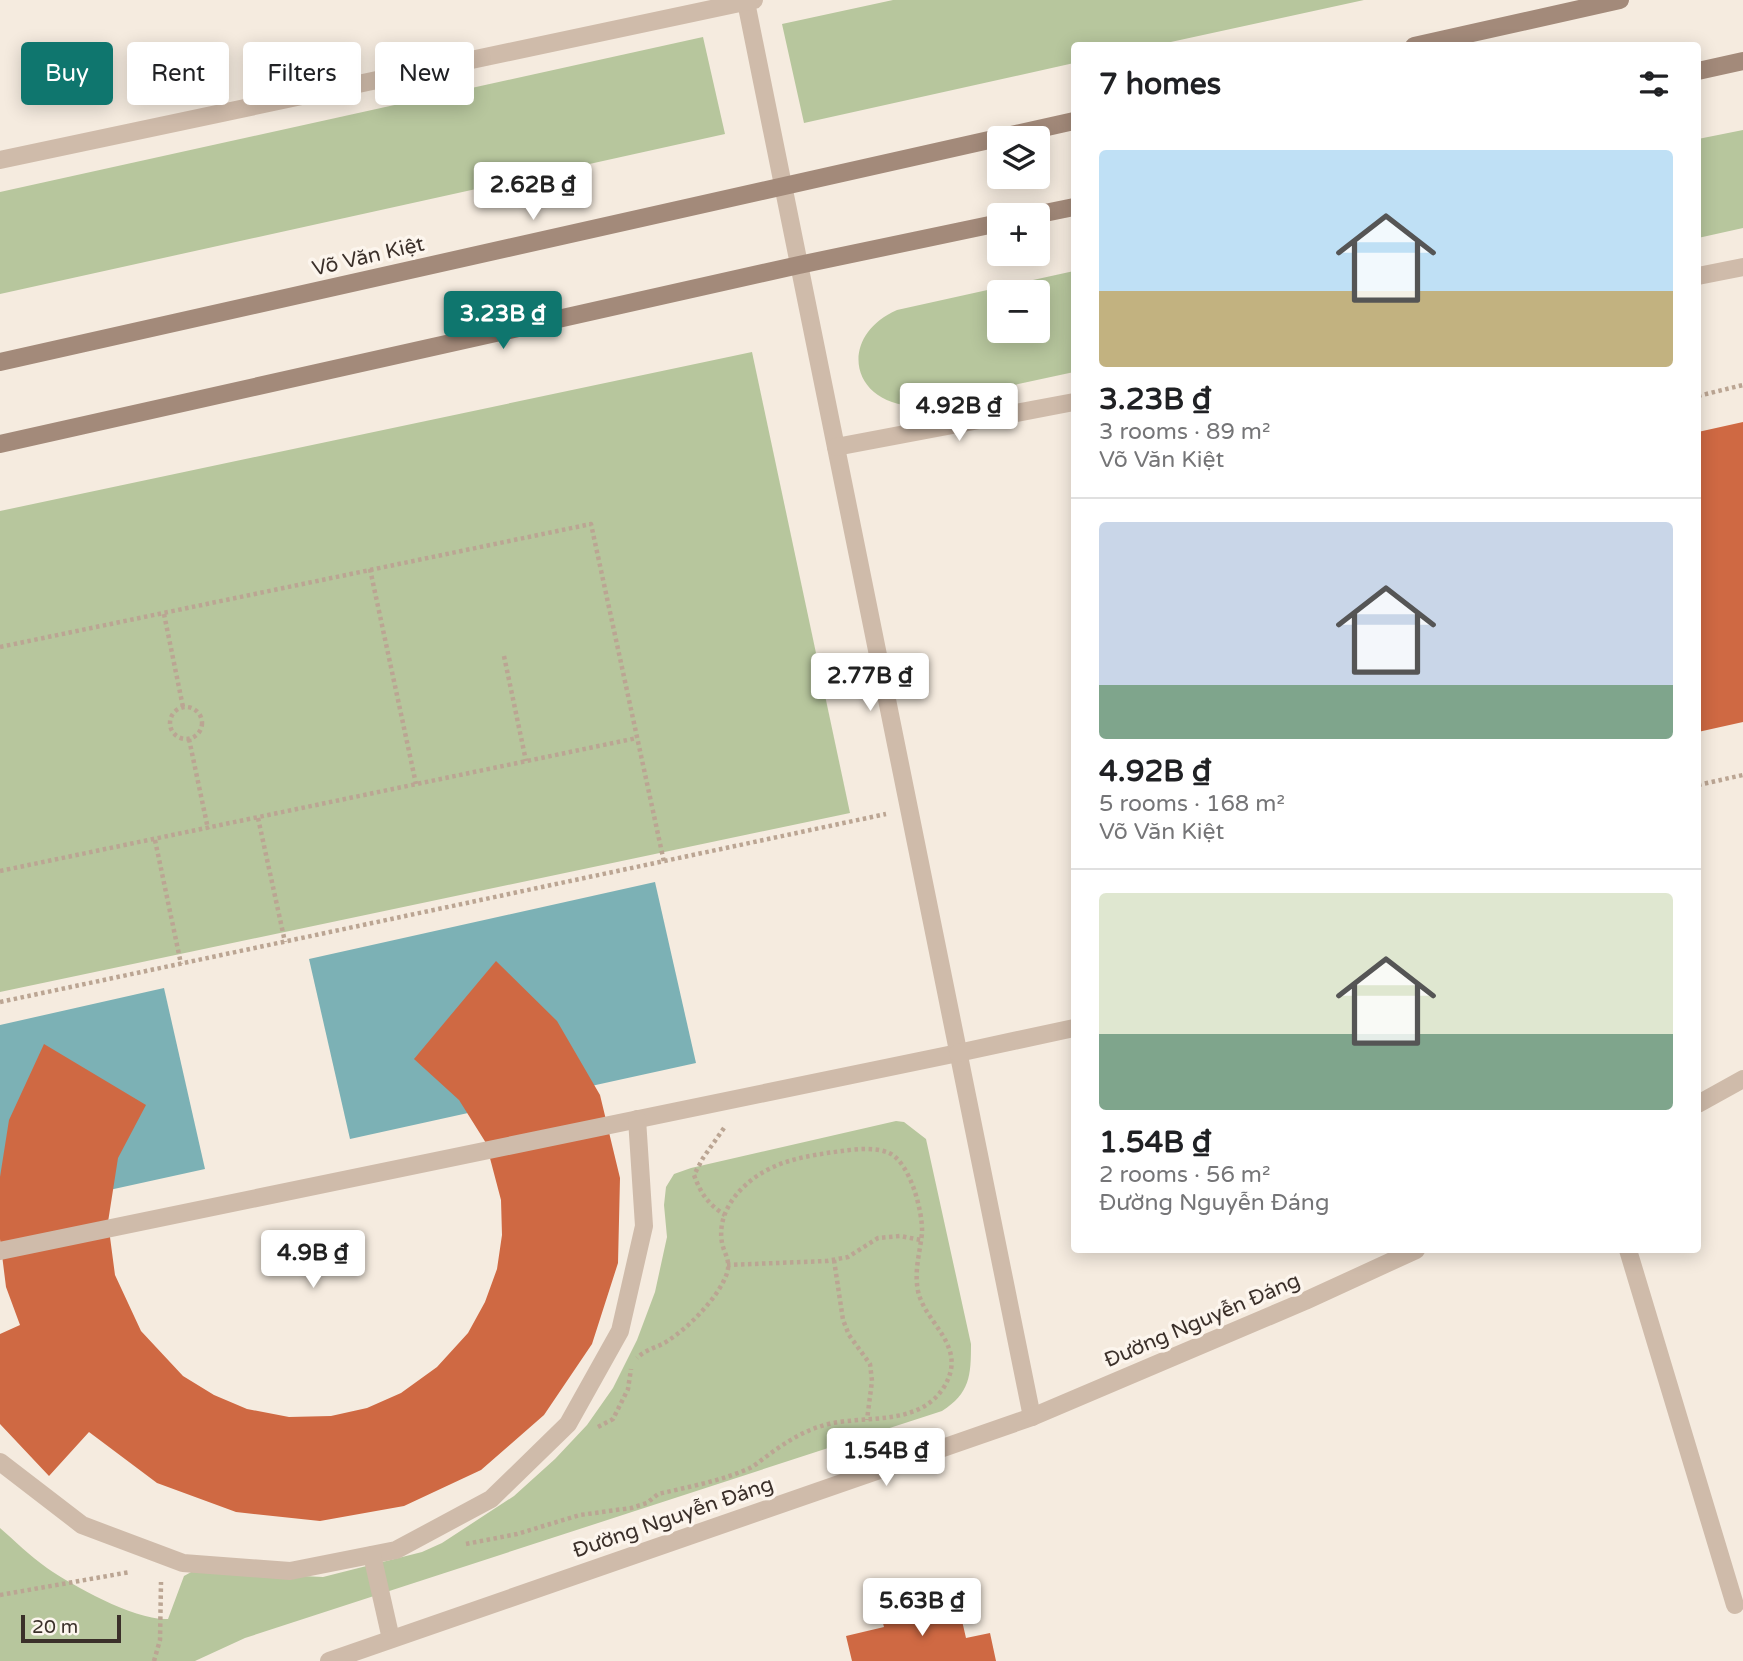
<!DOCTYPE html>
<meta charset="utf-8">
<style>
body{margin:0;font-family:"Varela Round",sans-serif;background:#f6f6f6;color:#202124;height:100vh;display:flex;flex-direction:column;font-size:26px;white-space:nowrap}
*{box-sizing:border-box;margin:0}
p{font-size:23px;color:#757577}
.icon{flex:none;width:38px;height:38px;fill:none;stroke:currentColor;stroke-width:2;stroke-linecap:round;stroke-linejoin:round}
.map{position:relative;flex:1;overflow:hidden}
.details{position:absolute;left:1071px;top:42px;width:630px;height:1211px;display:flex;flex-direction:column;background:#fff;border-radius:7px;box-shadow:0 4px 18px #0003}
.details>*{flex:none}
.guide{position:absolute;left:21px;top:42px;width:665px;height:63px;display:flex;gap:14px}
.tools{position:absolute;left:987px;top:126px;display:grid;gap:14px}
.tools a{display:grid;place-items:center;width:63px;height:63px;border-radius:7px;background:#fff;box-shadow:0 4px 18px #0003;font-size:35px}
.scale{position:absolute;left:21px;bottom:18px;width:100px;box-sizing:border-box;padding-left:7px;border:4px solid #3b302a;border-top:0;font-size:19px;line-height:24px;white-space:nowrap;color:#3b302a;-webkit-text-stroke:5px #fcf5ed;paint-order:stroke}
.price{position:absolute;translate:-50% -60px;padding:0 16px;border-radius:7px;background:#fff;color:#222;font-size:23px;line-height:46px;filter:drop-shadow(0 2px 4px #0008)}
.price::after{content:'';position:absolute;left:50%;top:42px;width:21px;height:16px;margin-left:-10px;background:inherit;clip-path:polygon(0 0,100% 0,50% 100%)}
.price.on{background:#0f766e;color:#fff}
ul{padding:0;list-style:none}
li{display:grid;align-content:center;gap:14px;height:371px;padding:0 28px}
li+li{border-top:2px solid #e0e0e0}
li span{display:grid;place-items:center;height:217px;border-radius:7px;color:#555}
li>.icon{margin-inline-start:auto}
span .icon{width:126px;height:126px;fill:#fffc;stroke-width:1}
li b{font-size:30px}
h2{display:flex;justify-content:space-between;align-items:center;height:84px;padding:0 28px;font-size:30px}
.pill{padding:0 24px;border-radius:7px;background:#fff;box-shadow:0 4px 18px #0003;font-size:24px;line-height:63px}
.pill.on{background:#0f766e;color:#fff}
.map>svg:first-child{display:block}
</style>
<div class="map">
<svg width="1743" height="1661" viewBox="0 0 1743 1661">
<rect width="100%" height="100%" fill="#f5ebdf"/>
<g fill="#b7c69d" fill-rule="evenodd">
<path d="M 893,0 L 1364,0 L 1157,45 L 1074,46 L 1074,63 L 804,123 L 782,24 Z"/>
<path d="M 703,37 L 725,134 L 0,294 L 0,192 Z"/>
<path d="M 1743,130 L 1743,228 L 1698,238 L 1698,139 Z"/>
<path d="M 1074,271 L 1074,372 L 917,406 C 851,406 836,337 897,310 ZM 1038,292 L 1038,331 L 999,331 L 999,292 Z"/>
<path d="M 752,352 L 850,813 L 0,992 L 0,511 Z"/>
<path d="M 896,1121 L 904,1122 L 926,1139 L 971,1344 C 971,1376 970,1393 942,1411 L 245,1638 L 195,1661 L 0,1661 L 0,1528 C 15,1541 30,1556 47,1568 C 73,1586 136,1621 168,1619 L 184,1576 L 193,1571 L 323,1577 L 422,1552 L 442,1543 L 514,1496 L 555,1459 L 587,1425 L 613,1388 L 637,1340 L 655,1292 L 667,1237 L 664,1205 L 666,1187 L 674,1174 L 691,1168 Z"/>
</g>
<g fill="#7cb1b5">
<path d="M 655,882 L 696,1063 L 350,1139 L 309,959 Z"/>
<path d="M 164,988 L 205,1169 L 0,1214 L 0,1025 Z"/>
</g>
<g fill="#cf6943">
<path d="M 1743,422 L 1743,722 L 1698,732 L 1698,432 Z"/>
<path d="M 496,961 L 557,1021 L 600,1095 L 620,1178 L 618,1263 L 592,1344 L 544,1415 L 481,1470 L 404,1506 L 320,1521 L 236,1512 L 157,1483 L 89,1432 L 49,1476 L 0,1424 L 0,1334 L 20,1325 L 6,1287 L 0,1239 L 0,1177 L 9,1120 L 44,1044 L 146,1105 L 118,1158 L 108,1222 L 115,1275 L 141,1331 L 183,1376 L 214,1395 L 247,1409 L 289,1417 L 331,1416 L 367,1408 L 401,1393 L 437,1367 L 468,1333 L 485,1302 L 497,1269 L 502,1235 L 501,1200 L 486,1143 L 459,1100 L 414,1059 Z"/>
<path d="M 957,1599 L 966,1638 L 990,1633 L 996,1661 L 852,1661 L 846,1636 L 884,1627 L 881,1616 Z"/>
</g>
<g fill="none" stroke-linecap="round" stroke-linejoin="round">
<g stroke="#bba593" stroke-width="4.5" stroke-dasharray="3.5 3.5" stroke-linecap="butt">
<path d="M 1698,396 L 1743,385"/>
<path d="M 370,569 L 416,784"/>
<path d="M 164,614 L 183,707"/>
<path d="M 0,647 L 591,524 L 664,862"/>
<path d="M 504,656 L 526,761"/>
<circle cx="186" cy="723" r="16"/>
<path d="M 189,739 L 208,829"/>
<path d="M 1698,785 L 1743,775"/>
<path d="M 258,818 L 285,942"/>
<path d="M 155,840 L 181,964"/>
<path d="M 0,871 L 637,738"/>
<path d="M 0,1002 L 886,814"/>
<path d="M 724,1128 L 703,1158 L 694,1175 C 701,1194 708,1204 725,1215"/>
<path d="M 834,1260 L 843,1320 L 849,1335 L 870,1364 L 872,1381 L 867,1420"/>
<path d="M 727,1265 L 827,1261 L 848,1257 L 878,1238 L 900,1236 L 921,1240"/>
<path d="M 598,1427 L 613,1419 L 628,1389 L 631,1369"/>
<path d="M 466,1544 L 517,1534 L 580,1515 L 631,1508 L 647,1503 L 658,1494 C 688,1487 721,1481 750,1468 C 756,1465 761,1460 767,1456 C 787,1441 808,1428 833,1423 C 870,1416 920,1425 944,1387 C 969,1346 925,1324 918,1291 C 914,1270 920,1253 922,1233 C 923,1212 910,1162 889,1153 C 876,1147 856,1149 842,1151 C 812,1155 782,1159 757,1176 C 735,1191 717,1215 722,1243 C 724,1253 731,1261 727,1273 C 719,1297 689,1327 669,1340 C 658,1348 647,1348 637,1358"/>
<path d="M 0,1595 L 130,1572"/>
<path d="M 154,1661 L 160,1640 L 161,1582"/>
</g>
<g stroke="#cfbbaa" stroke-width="18">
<path d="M 0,1251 L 958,1053"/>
<path d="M 0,1462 L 82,1525 L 183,1563 L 290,1571 L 396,1550 L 491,1499 L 568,1424 L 620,1331 L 644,1226 L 637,1119"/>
<path d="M 372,1555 L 391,1639"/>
</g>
<g stroke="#cfbbaa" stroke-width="18">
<path d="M 746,2 L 1032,1417"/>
<path d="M 0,160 L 754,0"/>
<path d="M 1698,276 L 1743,267"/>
<path d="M 836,447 L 1074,402"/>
<path d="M 958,1053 L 1074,1028"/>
<path d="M 1698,1104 L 1743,1079"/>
<path d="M 1628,1250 L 1735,1605"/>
<path d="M 329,1661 L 1032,1417 L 1305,1301 L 1416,1250"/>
</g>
<g stroke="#a38a7a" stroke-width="18">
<path d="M 1414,46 L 1620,0"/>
<path d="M 1698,71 L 1743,61"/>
<path d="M 1035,215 L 1074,207"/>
<path d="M 0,362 L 1074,121"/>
<path d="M 0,444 L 799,265 L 999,223"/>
</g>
</g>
<g text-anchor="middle" stroke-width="7" stroke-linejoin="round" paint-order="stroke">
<g font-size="21" fill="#3b302a" stroke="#fcf5ed">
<text transform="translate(368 256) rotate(-13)" y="7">Võ Văn Kiệt</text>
<text transform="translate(1202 1320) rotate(-23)" y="7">Đường Nguyễn Đáng</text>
<text transform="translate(673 1517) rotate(-19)" y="7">Đường Nguyễn Đáng</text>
</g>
</g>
</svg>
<div class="tools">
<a><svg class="icon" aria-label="layers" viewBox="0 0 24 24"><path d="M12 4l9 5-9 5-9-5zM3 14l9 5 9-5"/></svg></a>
<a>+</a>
<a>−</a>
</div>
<div class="scale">20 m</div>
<b class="price" style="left:533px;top:222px">2.62B ₫</b>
<b class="price on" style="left:503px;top:351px">3.23B ₫</b>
<b class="price" style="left:959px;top:443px">4.92B ₫</b>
<b class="price" style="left:870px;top:713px">2.77B ₫</b>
<b class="price" style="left:313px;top:1290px">4.9B ₫</b>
<b class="price" style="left:886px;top:1488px">1.54B ₫</b>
<b class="price" style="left:922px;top:1638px">5.63B ₫</b>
<div class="guide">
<a class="pill on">Buy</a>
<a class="pill">Rent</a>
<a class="pill">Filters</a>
<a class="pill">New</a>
</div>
<section class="details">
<h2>7 homes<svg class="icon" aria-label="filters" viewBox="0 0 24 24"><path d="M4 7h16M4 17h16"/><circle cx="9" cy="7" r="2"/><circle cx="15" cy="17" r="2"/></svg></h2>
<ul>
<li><span style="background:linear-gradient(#bfe0f5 65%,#c2b280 0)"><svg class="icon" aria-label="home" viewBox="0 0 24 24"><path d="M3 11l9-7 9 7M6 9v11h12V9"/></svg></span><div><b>3.23B ₫</b><p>3 rooms · 89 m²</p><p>Võ Văn Kiệt</p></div></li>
<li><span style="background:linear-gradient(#c9d6e8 75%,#7fa58c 0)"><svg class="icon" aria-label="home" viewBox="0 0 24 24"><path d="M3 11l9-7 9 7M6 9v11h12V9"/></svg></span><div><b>4.92B ₫</b><p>5 rooms · 168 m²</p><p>Võ Văn Kiệt</p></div></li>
<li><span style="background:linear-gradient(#dfe7d0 65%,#7fa58c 0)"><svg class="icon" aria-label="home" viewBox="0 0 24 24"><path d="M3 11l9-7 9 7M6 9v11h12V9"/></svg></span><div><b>1.54B ₫</b><p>2 rooms · 56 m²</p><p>Đường Nguyễn Đáng</p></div></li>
</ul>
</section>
</div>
